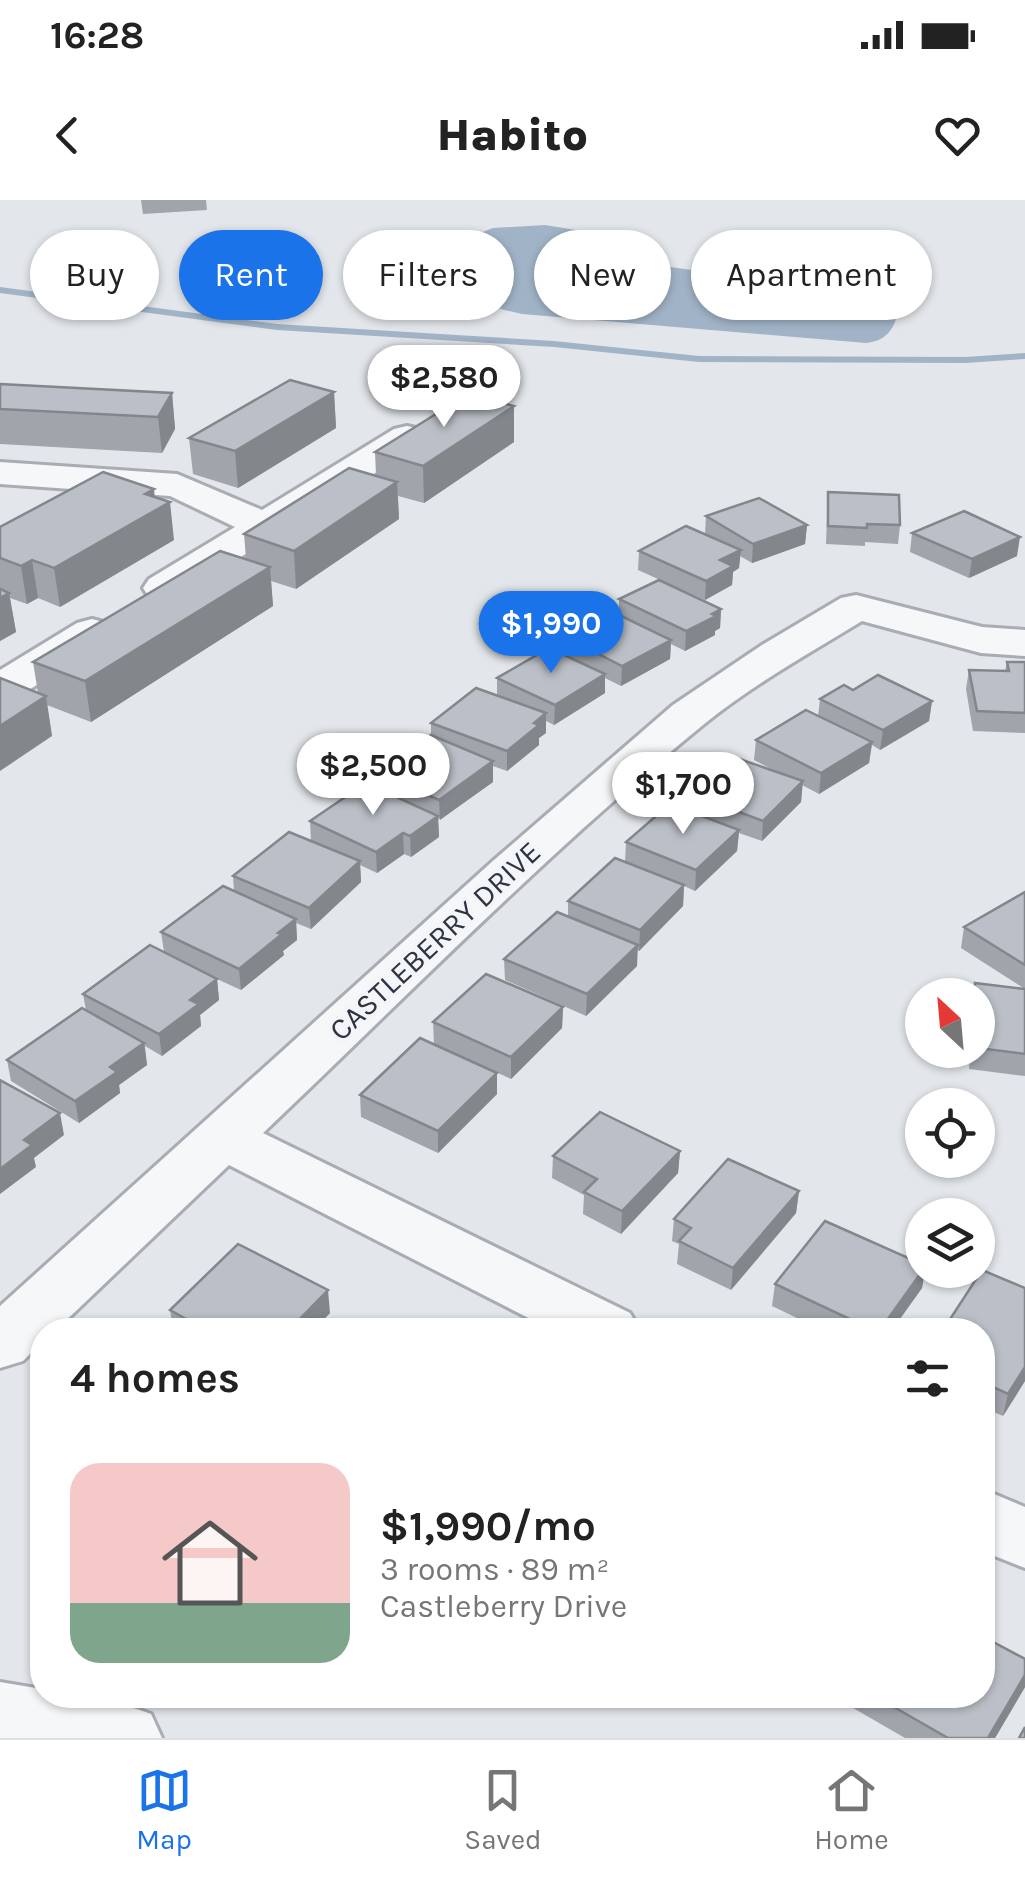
<!DOCTYPE html>
<meta charset="utf-8">
<style>
body{margin:0;font-family:Karla,sans-serif;background:#f2f2f2;color:#222;height:100vh;display:flex;flex-direction:column;font-size:38px;white-space:nowrap}
*{box-sizing:border-box;margin:0}
p{font-size:32px;color:#767676}
.icon{flex:none;width:55px;height:55px;fill:none;stroke:currentColor;stroke-width:2;stroke-linecap:round;stroke-linejoin:round}
.map{position:relative;flex:1;overflow:hidden}
.side{position:absolute;left:30px;top:1118px;width:965px;height:390px;display:flex;flex-direction:column;background:#fff;border-radius:40px;box-shadow:0 2px 8px #0004}
.side>*{flex:none}
.top-card{position:absolute;left:30px;top:30px;width:965px;height:90px;display:flex;gap:20px}
.needle{width:65px;rotate:334deg}
.tools{position:absolute;left:905px;top:778px;display:grid;gap:20px}
.tools a{display:grid;place-items:center;width:90px;height:90px;border-radius:50%;background:#fff;box-shadow:0 2px 8px #0004;font-size:50px}
.price{position:absolute;translate:-50% -85px;padding:0 22px;border-radius:35px;background:#fff;color:#222;font-size:32px;line-height:65px;filter:drop-shadow(0 2px 5px #0008)}
.price::after{content:'';position:absolute;left:50%;top:60px;width:30px;height:22px;margin-left:-15px;background:inherit;clip-path:polygon(0 0,100% 0,50% 100%)}
.price.selected{background:#1a73e8;color:#fff}
ul{padding:0;list-style:none}
li{display:flex;align-items:center;gap:30px;height:250px;padding:0 40px}
li+li{border-top:2px solid #e0e0e0}
li span{display:grid;place-items:center;flex:none;width:280px;height:200px;border-radius:30px;color:#555}
li>.icon{margin-inline-start:auto}
span .icon{width:120px;height:120px;fill:#fffc;stroke-width:1}
li b{font-size:42px}
h2{display:flex;justify-content:space-between;align-items:center;height:120px;padding:0 40px;font-size:42px}
.tag{padding:0 35px;border-radius:45px;background:#fff;box-shadow:0 2px 8px #0004;font-size:35px;line-height:90px}
.tag.selected{background:#1a73e8;color:#fff}
.status{display:flex;justify-content:space-between;align-items:center;height:70px;padding:0 50px;background:#fff;direction:ltr}
.status svg{height:28px;fill:currentColor}
header{display:flex;justify-content:space-between;align-items:center;height:130px;padding:0 40px;background:#fff;font-size:45px;font-weight:800}
.tab-bar{display:flex;justify-content:space-around;align-items:center;height:140px;border-top:2px solid #e0e0e0;background:#fff;font-size:28px;color:#767676}
.tab-bar a{display:grid;justify-items:center;gap:5px}
.tab-bar .selected{color:#1a73e8}
.map>svg:first-child{display:block}
</style>
<div class="status"><b>16:28</b><svg viewBox="0 0 49 12"><path d="M0 12V9h3v3zM5 12V6h3v6zM10 12V3h3v9zM15 12V0h3v12zM26 1h20v11H26zM47 4h2v5h-2z"/></svg></div>
<header><svg class="icon" aria-label="back" viewBox="0 0 24 24"><path d="M15 5l-7 7 7 7"/></svg>Habito<svg class="icon" aria-label="heart" viewBox="0 0 24 24"><path d="M12 20l-8-8c-3-5 5-10 8-4 3-6 11-1 8 4z"/></svg></header>
<div class="map">
<svg width="1025" height="1538" viewBox="0 0 1025 1538">
<rect width="100%" height="100%" fill="#e3e6ea"/>
<path fill="#a1b4c7" d="M 545,25 L 582,31 L 600,48 L 633,62 L 789,83 L 874,88 L 900,98 C 897,123 892,140 866,143 L 522,114 C 470,104 467,89 462,40 L 493,28 Z"/>
<g fill="none" stroke-linecap="round" stroke-linejoin="round">
<path fill="#a1b4c7" fill-rule="evenodd" d="M 0,87 L 277,124 L 554,141 L 699,156 L 965,157 L 1025,153 L 1025,159 L 965,163 L 699,162 L 554,147 L 277,130 L 0,93 Z"/>
<g stroke="#a8adb4" stroke-width="6">
<g id="minor">
<path d="M 407,226 L 420,229 L 425,237 L 420,245 L 177,397 L 163,400 L 149,397 L 143,388 L 149,379 L 235,327 L 170,296 L 0,284 L 0,262 L 177,274 L 262,310 L 394,229 Z"/>
<path d="M 856,395 L 982,427 L 1025,430 L 1025,456 L 981,453 L 862,421 C 808,454 752,485 703,525 C 549,651 408,795 263,933 L 630,1113 L 640,1130 L 552,1130 L 229,965 L 56,1130 L 42,1130 L 42,1142 L 23,1161 L 0,1168 L 0,1106 L 494,660 L 673,505 L 762,445 L 841,398 Z"/>
<path d="M 92,419 L 107,423 L 113,432 L 107,441 L 16,498 L 0,502 L 0,470 L 77,423 Z"/>
<path d="M 982,1289 L 1025,1307 L 1025,1368 L 982,1351 Z"/>
<path d="M 0,1482 L 42,1489 L 42,1495 C 81,1495 115,1500 151,1514 L 162,1538 L 0,1538 Z"/>
</g>
</g>
<use href="#minor" fill="#f6f7f9" fill-rule="evenodd"/>
</g>
<g fill="#a1a4ab">
<path d="M 141,0 L 206,0 L 207,10 L 143,14 Z"/>
<path d="M 0,184 L 172,193 L 175,229 L 162,253 L 0,244 Z"/>
<path d="M 334,192 L 336,228 L 238,288 L 193,274 L 189,238 Z"/>
<path d="M 514,242 L 424,303 L 398,296 L 399,319 L 296,389 L 271,381 L 273,406 L 91,522 L 47,505 L 52,536 L 38,493 L 33,462 L 246,359 L 244,334 L 376,275 L 375,252 Z"/>
<path d="M 828,292 L 900,325 L 898,344 L 865,342 L 865,346 L 826,344 Z"/>
<path d="M 155,297 L 174,340 L 60,407 L 38,398 L 27,404 L 10,398 L 16,432 L 0,441 L 0,327 Z"/>
<path d="M 706,316 L 807,325 L 805,344 L 752,363 L 740,356 L 739,368 L 733,372 L 732,385 L 705,400 L 638,370 L 639,351 L 705,334 Z"/>
<path d="M 912,333 L 1017,356 L 969,378 L 910,352 Z"/>
<path d="M 619,399 L 721,409 L 720,428 L 715,431 L 715,435 L 685,451 L 671,444 L 670,459 L 621,486 L 605,478 L 605,493 L 554,525 L 546,521 L 546,533 L 539,538 L 539,545 L 507,571 L 493,566 L 493,582 L 438,620 L 439,637 L 411,657 L 404,654 L 377,673 L 360,665 L 361,682 L 311,729 L 296,723 L 297,740 L 283,751 L 284,755 L 241,790 L 217,779 L 219,800 L 200,815 L 201,826 L 162,856 L 145,846 L 147,865 L 119,885 L 120,893 L 79,923 L 11,881 L 7,860 L 86,810 L 83,794 L 164,752 L 161,732 L 234,691 L 233,676 L 311,641 L 310,621 L 377,588 L 376,572 L 431,535 L 431,523 L 497,496 L 497,478 L 567,456 L 568,438 L 619,414 Z"/>
<path d="M 1007,462 L 1025,462 L 1025,533 L 973,531 L 966,489 L 969,470 L 1005,471 Z"/>
<path d="M 853,490 L 932,501 L 929,521 L 880,550 L 872,545 L 869,563 L 819,594 L 802,585 L 801,602 L 762,641 L 739,633 L 737,651 L 695,691 L 684,686 L 683,706 L 639,751 L 637,750 L 637,766 L 586,816 L 505,780 L 504,759 L 568,717 L 568,701 L 625,662 L 626,642 L 682,608 L 683,591 L 779,573 L 754,560 L 756,540 L 818,516 L 820,499 Z"/>
<path d="M 1025,692 L 1025,876 L 969,869 L 970,850 L 978,850 L 978,795 L 973,795 L 975,783 L 1025,789 L 961,748 L 964,727 Z"/>
<path d="M 563,807 L 562,828 L 511,879 L 434,844 L 433,822 Z"/>
<path d="M 497,894 L 438,953 L 361,917 L 360,895 Z"/>
<path d="M 680,951 L 678,973 L 621,1034 L 583,1014 L 584,995 L 552,978 L 553,956 Z"/>
<path d="M 799,991 L 796,1013 L 731,1090 L 677,1064 L 679,1044 L 672,1041 L 674,1019 Z"/>
<path d="M 925,1070 L 922,1088 L 892,1130 L 822,1130 L 772,1106 L 775,1084 Z"/>
<path d="M 170,1110 L 330,1113 L 313,1130 L 173,1130 Z"/>
<path d="M 982,1130 L 1025,1181 L 1003,1216 L 982,1207 Z"/>
<path d="M 1025,1459 L 1025,1487 L 995,1538 L 905,1538 L 841,1501 L 842,1495 L 982,1495 Z"/>
</g>
<g fill="#83868b">
<path d="M 334,192 L 336,228 L 238,288 L 235,251 Z"/>
<path d="M 172,193 L 175,229 L 162,253 L 158,217 Z"/>
<path d="M 514,206 L 514,242 L 424,303 L 423,266 Z"/>
<path d="M 397,282 L 399,319 L 296,389 L 294,351 Z"/>
<path d="M 154,289 L 156,310 L 170,302 L 174,340 L 60,407 L 54,368 L 145,294 Z"/>
<path d="M 807,325 L 805,344 L 752,363 L 753,344 Z"/>
<path d="M 1020,337 L 1017,356 L 969,378 L 972,359 Z"/>
<path d="M 741,350 L 739,368 L 733,372 L 732,385 L 705,400 L 706,381 L 720,360 Z"/>
<path d="M 32,360 L 38,398 L 27,404 L 21,366 Z"/>
<path d="M 270,367 L 273,406 L 91,522 L 85,481 Z"/>
<path d="M 9,393 L 16,432 L 0,441 L 0,398 Z"/>
<path d="M 721,409 L 720,428 L 715,431 L 715,435 L 685,451 L 686,431 Z"/>
<path d="M 671,440 L 670,459 L 621,486 L 622,466 Z"/>
<path d="M 605,474 L 605,493 L 554,525 L 555,505 Z"/>
<path d="M 46,496 L 52,536 L 0,571 L 0,526 Z"/>
<path d="M 932,501 L 929,521 L 880,550 L 883,530 Z"/>
<path d="M 546,513 L 546,533 L 539,538 L 539,545 L 507,571 L 507,551 L 534,523 Z"/>
<path d="M 872,542 L 869,563 L 819,594 L 821,573 Z"/>
<path d="M 493,561 L 493,582 L 440,620 L 439,600 Z"/>
<path d="M 803,581 L 801,602 L 762,641 L 763,621 Z"/>
<path d="M 438,616 L 439,637 L 411,657 L 410,636 Z"/>
<path d="M 739,630 L 737,651 L 695,691 L 696,670 Z"/>
<path d="M 403,633 L 404,654 L 377,673 L 376,652 Z"/>
<path d="M 360,661 L 361,682 L 311,729 L 309,708 Z"/>
<path d="M 684,685 L 683,706 L 639,751 L 640,730 Z"/>
<path d="M 296,719 L 297,740 L 283,751 L 284,755 L 241,790 L 239,769 L 278,733 Z"/>
<path d="M 638,745 L 637,766 L 586,816 L 587,794 Z"/>
<path d="M 217,779 L 219,800 L 200,815 L 201,826 L 162,856 L 159,834 L 190,800 Z"/>
<path d="M 563,807 L 562,828 L 511,879 L 511,857 Z"/>
<path d="M 144,843 L 147,865 L 119,885 L 120,893 L 79,923 L 75,901 L 110,867 Z"/>
<path d="M 497,873 L 497,894 L 438,953 L 438,931 Z"/>
<path d="M 60,913 L 64,935 L 34,958 L 36,967 L 0,994 L 0,969 L 24,940 Z"/>
<path d="M 680,951 L 678,973 L 621,1034 L 622,1011 Z"/>
<path d="M 799,991 L 796,1013 L 731,1090 L 733,1068 Z"/>
<path d="M 923,1070 L 925,1070 L 922,1088 L 892,1130 L 880,1130 Z"/>
<path d="M 328,1090 L 330,1113 L 313,1130 L 289,1130 Z"/>
<path d="M 1025,1167 L 1025,1181 L 1003,1216 L 1008,1194 Z"/>
<path d="M 1025,1475 L 1025,1487 L 995,1538 L 988,1538 Z"/>
</g>
<g fill="#bbbfc7" stroke="#83868b" stroke-width="2.5">
<path d="M 290,180 L 334,192 L 235,251 L 189,238 Z"/>
<path d="M 0,184 L 172,193 L 158,217 L 0,209 Z"/>
<path d="M 468,194 L 514,206 L 423,266 L 375,252 Z"/>
<path d="M 349,268 L 397,282 L 294,351 L 244,334 Z"/>
<path d="M 103,272 L 154,289 L 145,294 L 170,302 L 54,368 L 32,360 L 21,366 L 0,358 L 0,327 Z"/>
<path d="M 828,292 L 899,295 L 900,325 L 867,324 L 867,328 L 828,326 Z"/>
<path d="M 759,298 L 807,325 L 753,344 L 706,316 Z"/>
<path d="M 964,311 L 1020,337 L 972,359 L 912,333 Z"/>
<path d="M 686,326 L 741,350 L 720,360 L 733,366 L 706,381 L 639,351 Z"/>
<path d="M 220,351 L 270,367 L 85,481 L 33,462 Z"/>
<path d="M 659,380 L 721,409 L 712,414 L 716,416 L 686,431 L 619,399 Z"/>
<path d="M 0,389 L 9,393 L 0,398 Z"/>
<path d="M 617,414 L 671,440 L 622,466 L 568,438 Z"/>
<path d="M 549,448 L 605,474 L 555,505 L 497,478 Z"/>
<path d="M 1007,462 L 1025,462 L 1025,513 L 977,511 L 969,470 L 1009,471 Z"/>
<path d="M 878,475 L 932,501 L 883,530 L 820,499 L 844,485 L 853,490 Z"/>
<path d="M 0,478 L 46,496 L 0,526 Z"/>
<path d="M 476,488 L 546,513 L 534,523 L 539,525 L 507,551 L 431,523 Z"/>
<path d="M 806,510 L 872,542 L 821,573 L 756,540 Z"/>
<path d="M 431,535 L 493,561 L 439,600 L 376,572 Z"/>
<path d="M 725,554 L 803,581 L 763,621 L 683,591 Z"/>
<path d="M 366,583 L 438,616 L 410,636 L 403,633 L 376,652 L 310,621 Z"/>
<path d="M 670,604 L 739,630 L 696,670 L 626,642 Z"/>
<path d="M 289,632 L 360,661 L 309,708 L 233,676 Z"/>
<path d="M 615,658 L 684,685 L 640,730 L 568,701 Z"/>
<path d="M 223,686 L 296,719 L 278,733 L 282,734 L 239,769 L 161,732 Z"/>
<path d="M 1025,692 L 1025,765 L 964,727 Z"/>
<path d="M 557,712 L 638,745 L 587,794 L 504,759 Z"/>
<path d="M 150,745 L 217,779 L 190,800 L 199,804 L 159,834 L 83,794 Z"/>
<path d="M 486,774 L 563,807 L 511,857 L 433,822 Z"/>
<path d="M 975,783 L 1025,789 L 1025,854 L 978,848 L 978,795 L 975,795 Z"/>
<path d="M 82,808 L 144,843 L 110,867 L 117,872 L 75,901 L 7,860 Z"/>
<path d="M 420,838 L 497,873 L 438,931 L 360,895 Z"/>
<path d="M 0,880 L 60,913 L 24,940 L 32,945 L 0,969 Z"/>
<path d="M 600,912 L 680,951 L 622,1011 L 584,992 L 597,979 L 553,956 Z"/>
<path d="M 728,959 L 799,991 L 733,1068 L 679,1041 L 691,1028 L 674,1019 Z"/>
<path d="M 825,1021 L 922,1064 L 923,1070 L 880,1130 L 873,1130 L 775,1084 Z"/>
<path d="M 238,1044 L 328,1090 L 289,1130 L 206,1130 L 170,1110 Z"/>
<path d="M 982,1070 L 1025,1088 L 1025,1167 L 1008,1194 L 982,1182 L 982,1130 L 943,1130 Z"/>
<path d="M 982,1436 L 1025,1459 L 1025,1475 L 988,1538 L 948,1538 L 873,1495 L 982,1495 Z"/>
<path d="M 1025,1527 L 1025,1538 L 1019,1538 Z"/>
</g>
<g text-anchor="middle" stroke-width="8" stroke-linejoin="round" paint-order="stroke">
<g font-size="30" fill="#2c3441" stroke="#f3f5f8">
<text transform="translate(435 741) rotate(-43)" y="10">CASTLEBERRY DRIVE</text>
</g>
</g>
</svg>
<div class="tools">
<a><svg class="needle" viewBox="-14 -14 28 28"><path d="M0-13l5 13h-10z" fill="#e53935"/><path d="M0 13l5-13h-10z" fill="#767676"/></svg></a>
<a><svg class="icon" aria-label="locate" viewBox="0 0 24 24"><circle cx="12" cy="12" r="6"/><path d="M12 2v4M12 18v4M2 12h4M18 12h4"/></svg></a>
<a><svg class="icon" aria-label="layers" viewBox="0 0 24 24"><path d="M12 4l9 5-9 5-9-5zM3 14l9 5 9-5"/></svg></a>
</div>
<b class="price" style="left:444px;top:230px">$2,580</b>
<b class="price selected" style="left:551px;top:476px">$1,990</b>
<b class="price" style="left:373px;top:618px">$2,500</b>
<b class="price" style="left:683px;top:637px">$1,700</b>
<div class="top-card">
<a class="tag">Buy</a>
<a class="tag selected">Rent</a>
<a class="tag">Filters</a>
<a class="tag">New</a>
<a class="tag">Apartment</a>
</div>
<section class="side">
<h2>4 homes<svg class="icon" aria-label="filters" viewBox="0 0 24 24"><path d="M4 7h16M4 17h16"/><circle cx="9" cy="7" r="2"/><circle cx="15" cy="17" r="2"/></svg></h2>
<ul>
<li><span style="background:linear-gradient(#f6c9c9 70%,#7fa58c 0)"><svg class="icon" aria-label="home" viewBox="0 0 24 24"><path d="M3 11l9-7 9 7M6 9v11h12V9"/></svg></span><div><b>$1,990/mo</b><p>3 rooms · 89 m²</p><p>Castleberry Drive</p></div></li>
</ul>
</section>
</div>
<nav class="tab-bar">
<a class="selected"><svg class="icon" aria-label="map" viewBox="0 0 24 24"><path d="M3 6l6-2 6 2 6-2v14l-6 2-6-2-6 2zM9 4v14M15 6v14"/></svg>Map</a>
<a><svg class="icon" aria-label="saved" viewBox="0 0 24 24"><path d="M7 4h10v16l-5-4-5 4z"/></svg>Saved</a>
<a><svg class="icon" aria-label="home" viewBox="0 0 24 24"><path d="M3 11l9-7 9 7M6 9v11h12V9"/></svg>Home</a>
</nav>
